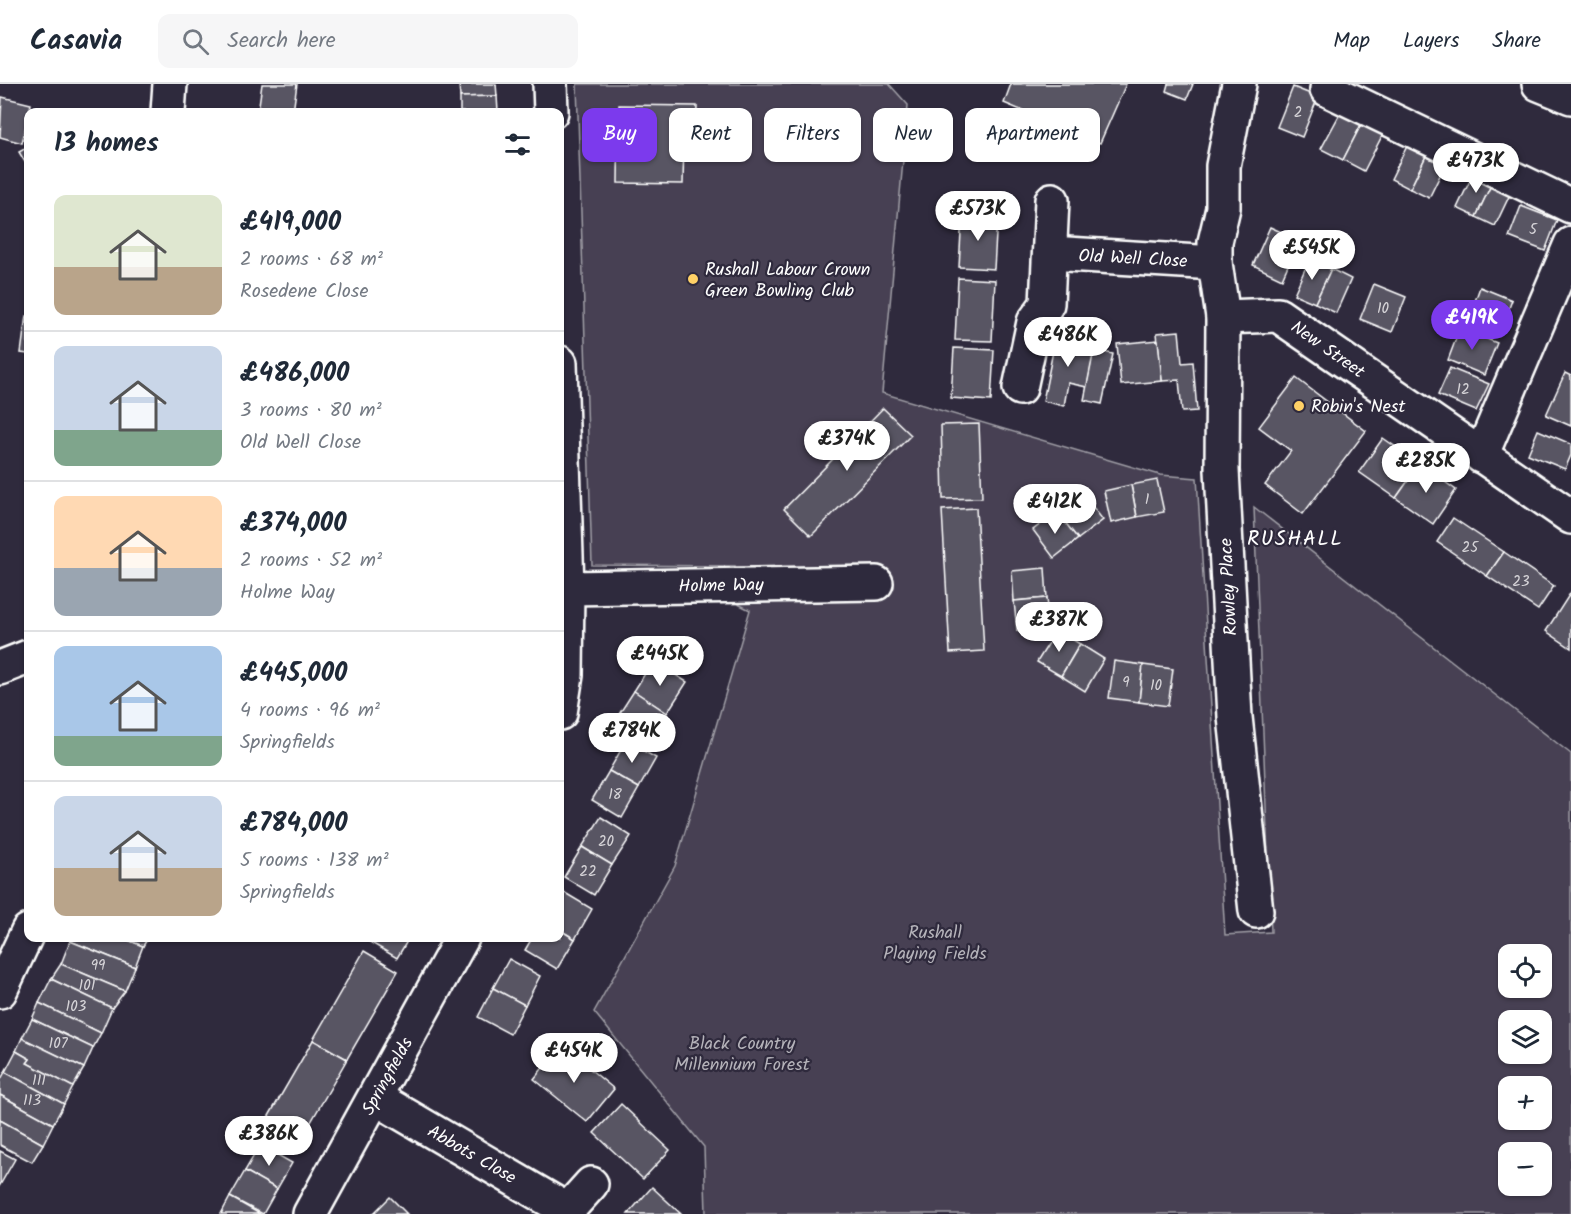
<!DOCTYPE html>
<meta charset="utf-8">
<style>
body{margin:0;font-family:Kalam,sans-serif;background:#f6f6f7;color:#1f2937;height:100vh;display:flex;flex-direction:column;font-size:22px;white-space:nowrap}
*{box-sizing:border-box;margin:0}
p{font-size:20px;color:#747a83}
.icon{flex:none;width:33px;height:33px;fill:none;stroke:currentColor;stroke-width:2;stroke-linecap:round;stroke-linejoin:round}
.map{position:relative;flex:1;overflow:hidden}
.details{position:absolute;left:24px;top:24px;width:540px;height:834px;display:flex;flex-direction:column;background:#fff;border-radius:12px;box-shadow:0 2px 4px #0004}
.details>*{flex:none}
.hud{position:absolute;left:582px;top:24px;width:570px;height:54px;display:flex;gap:12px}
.buttons{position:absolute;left:1498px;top:860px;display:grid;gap:12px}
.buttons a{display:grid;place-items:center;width:54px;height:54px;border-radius:12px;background:#fff;box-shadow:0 2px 4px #0004;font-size:30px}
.price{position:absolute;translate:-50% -51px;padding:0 14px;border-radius:21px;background:#fff;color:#222;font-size:20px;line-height:39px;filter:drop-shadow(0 2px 3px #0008)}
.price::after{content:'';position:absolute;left:50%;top:36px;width:18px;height:14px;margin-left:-9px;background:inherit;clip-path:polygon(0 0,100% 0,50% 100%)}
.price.on{background:#7c3aed;color:#fff}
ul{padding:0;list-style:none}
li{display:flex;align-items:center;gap:18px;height:150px;padding:0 30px}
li+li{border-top:2px solid #e0e1e3}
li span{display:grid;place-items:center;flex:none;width:168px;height:120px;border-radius:12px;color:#555}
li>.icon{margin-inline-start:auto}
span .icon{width:72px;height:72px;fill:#fffc;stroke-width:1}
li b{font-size:26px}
h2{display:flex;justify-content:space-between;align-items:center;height:72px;padding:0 30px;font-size:26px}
.pill{padding:0 21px;border-radius:12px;background:#fff;box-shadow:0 2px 4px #0004;font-size:21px;line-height:54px}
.pill.on{background:#7c3aed;color:#fff}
header{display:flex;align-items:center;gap:36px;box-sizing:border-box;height:84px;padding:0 30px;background:#fff;border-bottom:2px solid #e0e1e3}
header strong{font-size:28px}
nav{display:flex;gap:33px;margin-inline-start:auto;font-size:21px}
.search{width:420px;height:54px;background:#f6f6f7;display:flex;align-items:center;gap:15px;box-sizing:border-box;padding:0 21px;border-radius:12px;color:#747a83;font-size:22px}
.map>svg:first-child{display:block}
</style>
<header>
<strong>Casavia</strong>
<div class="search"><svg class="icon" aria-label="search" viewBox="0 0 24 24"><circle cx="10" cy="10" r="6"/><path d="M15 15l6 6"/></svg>Search here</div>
<nav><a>Map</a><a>Layers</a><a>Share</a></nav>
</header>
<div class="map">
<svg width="1571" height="1130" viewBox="0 0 1571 1130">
<rect width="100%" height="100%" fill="#2f2a3d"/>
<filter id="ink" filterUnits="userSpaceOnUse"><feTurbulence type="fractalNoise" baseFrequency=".0167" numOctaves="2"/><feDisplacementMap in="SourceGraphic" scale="12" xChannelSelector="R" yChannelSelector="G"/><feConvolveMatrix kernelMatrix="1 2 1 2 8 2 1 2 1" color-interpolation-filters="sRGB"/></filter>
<g filter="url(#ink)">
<path fill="#464152" stroke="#a2a0a8" stroke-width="1.5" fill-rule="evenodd" d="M 577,0 L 889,0 L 908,21 L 882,309 L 1160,391 L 1197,394 L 1225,851 L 1271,848 L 1254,423 L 1571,670 L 1571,1130 L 706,1130 L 704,1063 L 594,928 L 675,782 L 750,526 L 732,517 L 735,482 L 592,481 ZM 1509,870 L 1542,870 L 1542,903 L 1509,903 ZM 1509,936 L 1542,936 L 1542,969 L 1509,969 ZM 1509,1002 L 1542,1002 L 1542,1035 L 1509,1035 ZM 1509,1068 L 1542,1068 L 1542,1101 L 1509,1101 Z"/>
<g fill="#595564" stroke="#fff" stroke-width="1.5">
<path d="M 262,0 L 297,0 L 293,28 L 258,28 Z"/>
<path d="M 459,0 L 496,0 L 497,12 L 460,13 Z"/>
<path d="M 1011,0 L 1126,0 L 1100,59 L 1004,19 Z"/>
<path d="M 1168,0 L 1193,0 L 1187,15 L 1166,7 Z"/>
<path d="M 1293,3 L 1318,13 L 1302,53 L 1277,43 Z"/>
<path d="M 497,12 L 498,28 L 460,28 L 460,13 Z"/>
<path d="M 2,13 L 31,20 L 22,59 L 0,53 Z"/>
<path d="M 619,21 L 697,22 L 696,56 L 684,55 L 683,100 L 618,99 Z"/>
<path d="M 1342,26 L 1363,37 L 1343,76 L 1321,65 Z"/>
<path d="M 1363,37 L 1384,48 L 1364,87 L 1343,76 Z"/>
<path d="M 1409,58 L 1428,68 L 1410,105 L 1391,95 Z"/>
<path d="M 28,63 L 28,83 L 19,68 Z"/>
<path d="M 1428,68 L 1447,77 L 1429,114 L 1410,105 Z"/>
<path d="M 1475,86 L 1494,95 L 1476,133 L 1457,124 Z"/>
<path d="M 1494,95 L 1513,104 L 1495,142 L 1476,133 Z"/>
<path d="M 1521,122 L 1557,136 L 1545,167 L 1509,153 Z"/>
<path d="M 962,131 L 997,133 L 994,185 L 959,183 Z"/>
<path d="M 1270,143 L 1299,156 L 1282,195 L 1253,181 Z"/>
<path d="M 1309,176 L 1331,185 L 1315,219 L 1294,210 Z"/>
<path d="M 1331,185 L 1351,195 L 1336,229 L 1315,219 Z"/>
<path d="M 958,194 L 995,196 L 992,257 L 955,256 Z"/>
<path d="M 1374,200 L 1406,213 L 1392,248 L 1360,235 Z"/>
<path d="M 1480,203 L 1512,216 L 1499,252 L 1467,240 Z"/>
<path d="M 26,232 L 28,233 L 28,270 L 21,269 Z"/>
<path d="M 1460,244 L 1497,259 L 1484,291 L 1448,276 Z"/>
<path d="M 1179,247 L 1182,279 L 1193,278 L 1197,327 L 1182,328 L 1179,296 L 1162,297 L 1157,249 Z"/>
<path d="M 1056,252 L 1096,260 L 1087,303 L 1068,299 L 1064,322 L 1043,317 Z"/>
<path d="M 1158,256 L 1162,297 L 1121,301 L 1117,260 Z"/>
<path d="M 954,264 L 994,266 L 991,317 L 951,314 Z"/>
<path d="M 1094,266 L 1113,270 L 1102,320 L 1084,316 Z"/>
<path d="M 1450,284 L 1489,300 L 1476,327 L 1438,311 Z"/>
<path d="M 1565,289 L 1571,292 L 1571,342 L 1546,331 Z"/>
<path d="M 1296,294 L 1366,347 L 1303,430 L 1265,401 L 1291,367 L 1259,343 Z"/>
<path d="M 883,324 L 911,351 L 811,452 L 784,425 Z"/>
<path d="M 979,340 L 982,414 L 943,415 L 941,341 Z"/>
<path d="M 1538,346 L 1571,360 L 1571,371 L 1565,385 L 1528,370 Z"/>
<path d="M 1383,354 L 1420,380 L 1396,414 L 1359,388 Z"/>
<path d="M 1420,380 L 1456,406 L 1433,440 L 1396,414 Z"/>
<path d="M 1157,396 L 1164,428 L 1137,433 L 1131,401 Z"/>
<path d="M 1131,401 L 1137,433 L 1111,439 L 1104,407 Z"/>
<path d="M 1082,409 L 1103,436 L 1078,455 L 1057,428 Z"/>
<path d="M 976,424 L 984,567 L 950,569 L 942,426 Z"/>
<path d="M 1057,428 L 1078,455 L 1054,474 L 1033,446 Z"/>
<path d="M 1453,434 L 1504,468 L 1487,492 L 1437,458 Z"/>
<path d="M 1504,468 L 1554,502 L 1538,526 L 1487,492 Z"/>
<path d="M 1045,484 L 1047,514 L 1014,517 L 1012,487 Z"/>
<path d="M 1571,508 L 1571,564 L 1546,547 Z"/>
<path d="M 1047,514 L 1050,544 L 1017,547 L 1014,517 Z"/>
<path d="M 1057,546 L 1080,560 L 1061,592 L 1037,578 Z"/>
<path d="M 1080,560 L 1104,575 L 1085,607 L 1061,592 Z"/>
<path d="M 653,577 L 687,598 L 667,629 L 634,607 Z"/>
<path d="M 1114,577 L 1143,581 L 1139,618 L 1109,614 Z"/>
<path d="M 1143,581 L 1173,585 L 1168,622 L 1139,618 Z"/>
<path d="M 634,607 L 667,629 L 648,660 L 614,638 Z"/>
<path d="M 626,657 L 656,674 L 639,704 L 609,687 Z"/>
<path d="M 609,687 L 639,704 L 622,734 L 592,716 Z"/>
<path d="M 601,733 L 631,752 L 612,781 L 582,763 Z"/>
<path d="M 582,763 L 612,781 L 594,811 L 564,793 Z"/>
<path d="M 560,806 L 592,825 L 575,855 L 560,846 Z"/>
<path d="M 560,846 L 575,855 L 557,885 L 525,866 L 532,854 L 560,854 Z"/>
<path d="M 72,854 L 123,854 L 143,862 L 135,883 L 70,857 Z"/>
<path d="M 123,854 L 148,854 L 143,862 Z"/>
<path d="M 363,854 L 409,854 L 397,874 Z"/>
<path d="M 70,857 L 135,883 L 125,907 L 61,880 Z"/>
<path d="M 364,867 L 398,887 L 347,975 L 313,956 Z"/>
<path d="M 509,875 L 540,892 L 525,921 L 493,904 Z"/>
<path d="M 61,880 L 125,907 L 112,924 L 51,895 Z"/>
<path d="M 51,895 L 112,924 L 101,949 L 39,919 Z"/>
<path d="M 493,904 L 525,921 L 510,950 L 478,933 Z"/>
<path d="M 39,919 L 101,949 L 93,964 L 32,935 Z"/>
<path d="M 32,935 L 93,964 L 84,984 L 22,954 Z"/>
<path d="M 22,954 L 84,984 L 73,1003 L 27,979 L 30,975 L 16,967 Z"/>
<path d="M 313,956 L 347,975 L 296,1064 L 262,1044 Z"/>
<path d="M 561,961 L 614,1005 L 587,1038 L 534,995 Z"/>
<path d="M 16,967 L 30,975 L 27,979 L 73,1003 L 64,1020 L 5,988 Z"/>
<path d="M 5,988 L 64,1020 L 53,1040 L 0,1011 L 0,997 Z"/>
<path d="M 0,1011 L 53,1040 L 43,1060 L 0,1036 Z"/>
<path d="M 621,1020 L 670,1066 L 643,1095 L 594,1049 Z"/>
<path d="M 0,1036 L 43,1060 L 32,1078 L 0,1061 Z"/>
<path d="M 260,1061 L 292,1079 L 277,1105 L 245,1087 Z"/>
<path d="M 0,1067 L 15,1075 L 0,1101 Z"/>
<path d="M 245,1087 L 277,1105 L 263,1130 L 230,1113 Z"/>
<path d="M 652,1103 L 681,1130 L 628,1130 Z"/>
<path d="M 230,1113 L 260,1130 L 221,1130 Z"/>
<path d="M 390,1113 L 407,1130 L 373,1130 Z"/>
</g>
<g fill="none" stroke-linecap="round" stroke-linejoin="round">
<g stroke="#fff" stroke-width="38">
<g id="minor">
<path d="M 550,0 L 551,28"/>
<path d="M 1239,0 L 1223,82 L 1223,124 L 1215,158 L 1215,179 L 1223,233 L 1222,386 L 1235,633 L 1256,827"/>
<path d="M 1327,5 L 1571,122"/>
<path d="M 1050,169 L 1215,179"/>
<path d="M 1223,233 L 1278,231 L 1571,433"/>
<path d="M 560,279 L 567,504 L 566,591 L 560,629"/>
<path d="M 1020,304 L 1034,238 L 1047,220 L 1052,116"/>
<path d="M 1481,372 L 1571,160"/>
<path d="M 567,504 L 876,499"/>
<path d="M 0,584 L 28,573"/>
<path d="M 376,1014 L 567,1126"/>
<path d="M 310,1130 L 462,854"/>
<path d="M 564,1130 L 591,1100"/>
</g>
</g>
<g stroke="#fff" stroke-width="38">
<g id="major">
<path d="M 168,28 L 170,0"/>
<path d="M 0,907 L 28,847"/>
</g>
</g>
<g stroke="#fff" stroke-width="38">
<path id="highway" d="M 1539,0 L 1571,13"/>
</g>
<use href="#minor" stroke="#2f2a3d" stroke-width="33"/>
<use href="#major" stroke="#2f2a3d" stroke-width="33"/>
<use href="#highway" stroke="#2f2a3d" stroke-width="33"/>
</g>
</g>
<g fill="#ffd166" stroke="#2f2a3d" stroke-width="2">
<circle cx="693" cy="195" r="6"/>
<circle cx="1299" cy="322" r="6"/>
</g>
<g text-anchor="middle" stroke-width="4.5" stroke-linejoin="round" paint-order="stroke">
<g font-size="15" fill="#d6d4d8">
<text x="1298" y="33">2</text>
<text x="1533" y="150">5</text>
<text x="1383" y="229">10</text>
<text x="1463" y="310">12</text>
<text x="1147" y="420">1</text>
<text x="1470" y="468">25</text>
<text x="1521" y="502">23</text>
<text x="1126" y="603">9</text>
<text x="1156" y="606">10</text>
<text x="615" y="715">18</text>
<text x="606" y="762">20</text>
<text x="588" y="792">22</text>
<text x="98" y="886">99</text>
<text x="87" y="906">101</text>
<text x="76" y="927">103</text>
<text x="58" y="964">107</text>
<text x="39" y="1001">111</text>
<text x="32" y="1021">113</text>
</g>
<g font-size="18" fill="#fff" stroke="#2f2a3d">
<text transform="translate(1133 174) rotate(3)" y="6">Old Well Close</text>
<text transform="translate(1328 265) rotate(35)" y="6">New Street</text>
<text transform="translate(721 501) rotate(-1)" y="6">Holme Way</text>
<text transform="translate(1228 503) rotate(-93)" y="6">Rowley Place</text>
<text transform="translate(387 992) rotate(-61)" y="6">Springfields</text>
<text transform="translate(472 1070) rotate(30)" y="6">Abbots Close</text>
</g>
<g font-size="18" fill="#fff" stroke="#2f2a3d" text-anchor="start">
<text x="705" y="191">Rushall Labour Crown<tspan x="705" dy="21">Green Bowling Club</tspan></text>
<text x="1311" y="328">Robin's Nest</text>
</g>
<g font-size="18" fill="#b5b3ba" stroke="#2f2a3d">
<text x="935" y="854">Rushall<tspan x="935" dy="21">Playing Fields</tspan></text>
<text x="742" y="965">Black Country<tspan x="742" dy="21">Millennium Forest</tspan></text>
</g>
<g font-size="21" letter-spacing="1.5" fill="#fff" stroke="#2f2a3d">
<text x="1295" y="461">RUSHALL</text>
</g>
</g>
</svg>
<div class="buttons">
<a><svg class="icon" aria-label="locate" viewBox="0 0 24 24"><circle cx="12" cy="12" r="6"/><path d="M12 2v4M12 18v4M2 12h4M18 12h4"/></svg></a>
<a><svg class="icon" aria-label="layers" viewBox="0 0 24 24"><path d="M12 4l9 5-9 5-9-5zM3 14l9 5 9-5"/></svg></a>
<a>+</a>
<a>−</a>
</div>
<b class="price" style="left:1476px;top:110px">£473K</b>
<b class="price" style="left:978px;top:158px">£573K</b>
<b class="price" style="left:1312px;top:197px">£545K</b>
<b class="price on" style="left:1472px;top:267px">£419K</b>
<b class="price" style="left:1068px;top:284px">£486K</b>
<b class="price" style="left:847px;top:388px">£374K</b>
<b class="price" style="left:1426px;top:410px">£285K</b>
<b class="price" style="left:1055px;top:451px">£412K</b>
<b class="price" style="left:1059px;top:569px">£387K</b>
<b class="price" style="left:660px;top:603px">£445K</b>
<b class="price" style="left:632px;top:680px">£784K</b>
<b class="price" style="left:574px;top:1000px">£454K</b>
<b class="price" style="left:269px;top:1083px">£386K</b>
<div class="hud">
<a class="pill on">Buy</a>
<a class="pill">Rent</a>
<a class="pill">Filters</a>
<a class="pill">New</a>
<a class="pill">Apartment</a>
</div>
<section class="details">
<h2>13 homes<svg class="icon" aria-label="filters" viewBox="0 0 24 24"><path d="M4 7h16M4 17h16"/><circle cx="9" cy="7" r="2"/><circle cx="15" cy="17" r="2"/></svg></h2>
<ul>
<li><span style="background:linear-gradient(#dfe7d0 60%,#b9a48a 0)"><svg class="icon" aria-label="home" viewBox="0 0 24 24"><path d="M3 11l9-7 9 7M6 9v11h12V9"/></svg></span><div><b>£419,000</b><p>2 rooms · 68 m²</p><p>Rosedene Close</p></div></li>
<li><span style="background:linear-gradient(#c9d6e8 70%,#7fa58c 0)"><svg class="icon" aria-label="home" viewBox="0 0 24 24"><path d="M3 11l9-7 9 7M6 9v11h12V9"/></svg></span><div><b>£486,000</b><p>3 rooms · 80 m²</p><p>Old Well Close</p></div></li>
<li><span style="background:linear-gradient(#ffd9b3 60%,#9aa5b1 0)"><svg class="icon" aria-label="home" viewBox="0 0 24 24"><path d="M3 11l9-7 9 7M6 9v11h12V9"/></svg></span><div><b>£374,000</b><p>2 rooms · 52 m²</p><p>Holme Way</p></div></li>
<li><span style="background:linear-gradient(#a9c7e8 75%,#7fa58c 0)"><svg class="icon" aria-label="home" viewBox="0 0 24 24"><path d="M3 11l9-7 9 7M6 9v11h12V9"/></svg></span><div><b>£445,000</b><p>4 rooms · 96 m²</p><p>Springfields</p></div></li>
<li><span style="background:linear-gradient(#c9d6e8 60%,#b9a48a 0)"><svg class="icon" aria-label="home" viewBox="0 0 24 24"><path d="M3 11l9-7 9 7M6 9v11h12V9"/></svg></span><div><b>£784,000</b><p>5 rooms · 138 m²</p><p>Springfields</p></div></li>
</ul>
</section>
</div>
